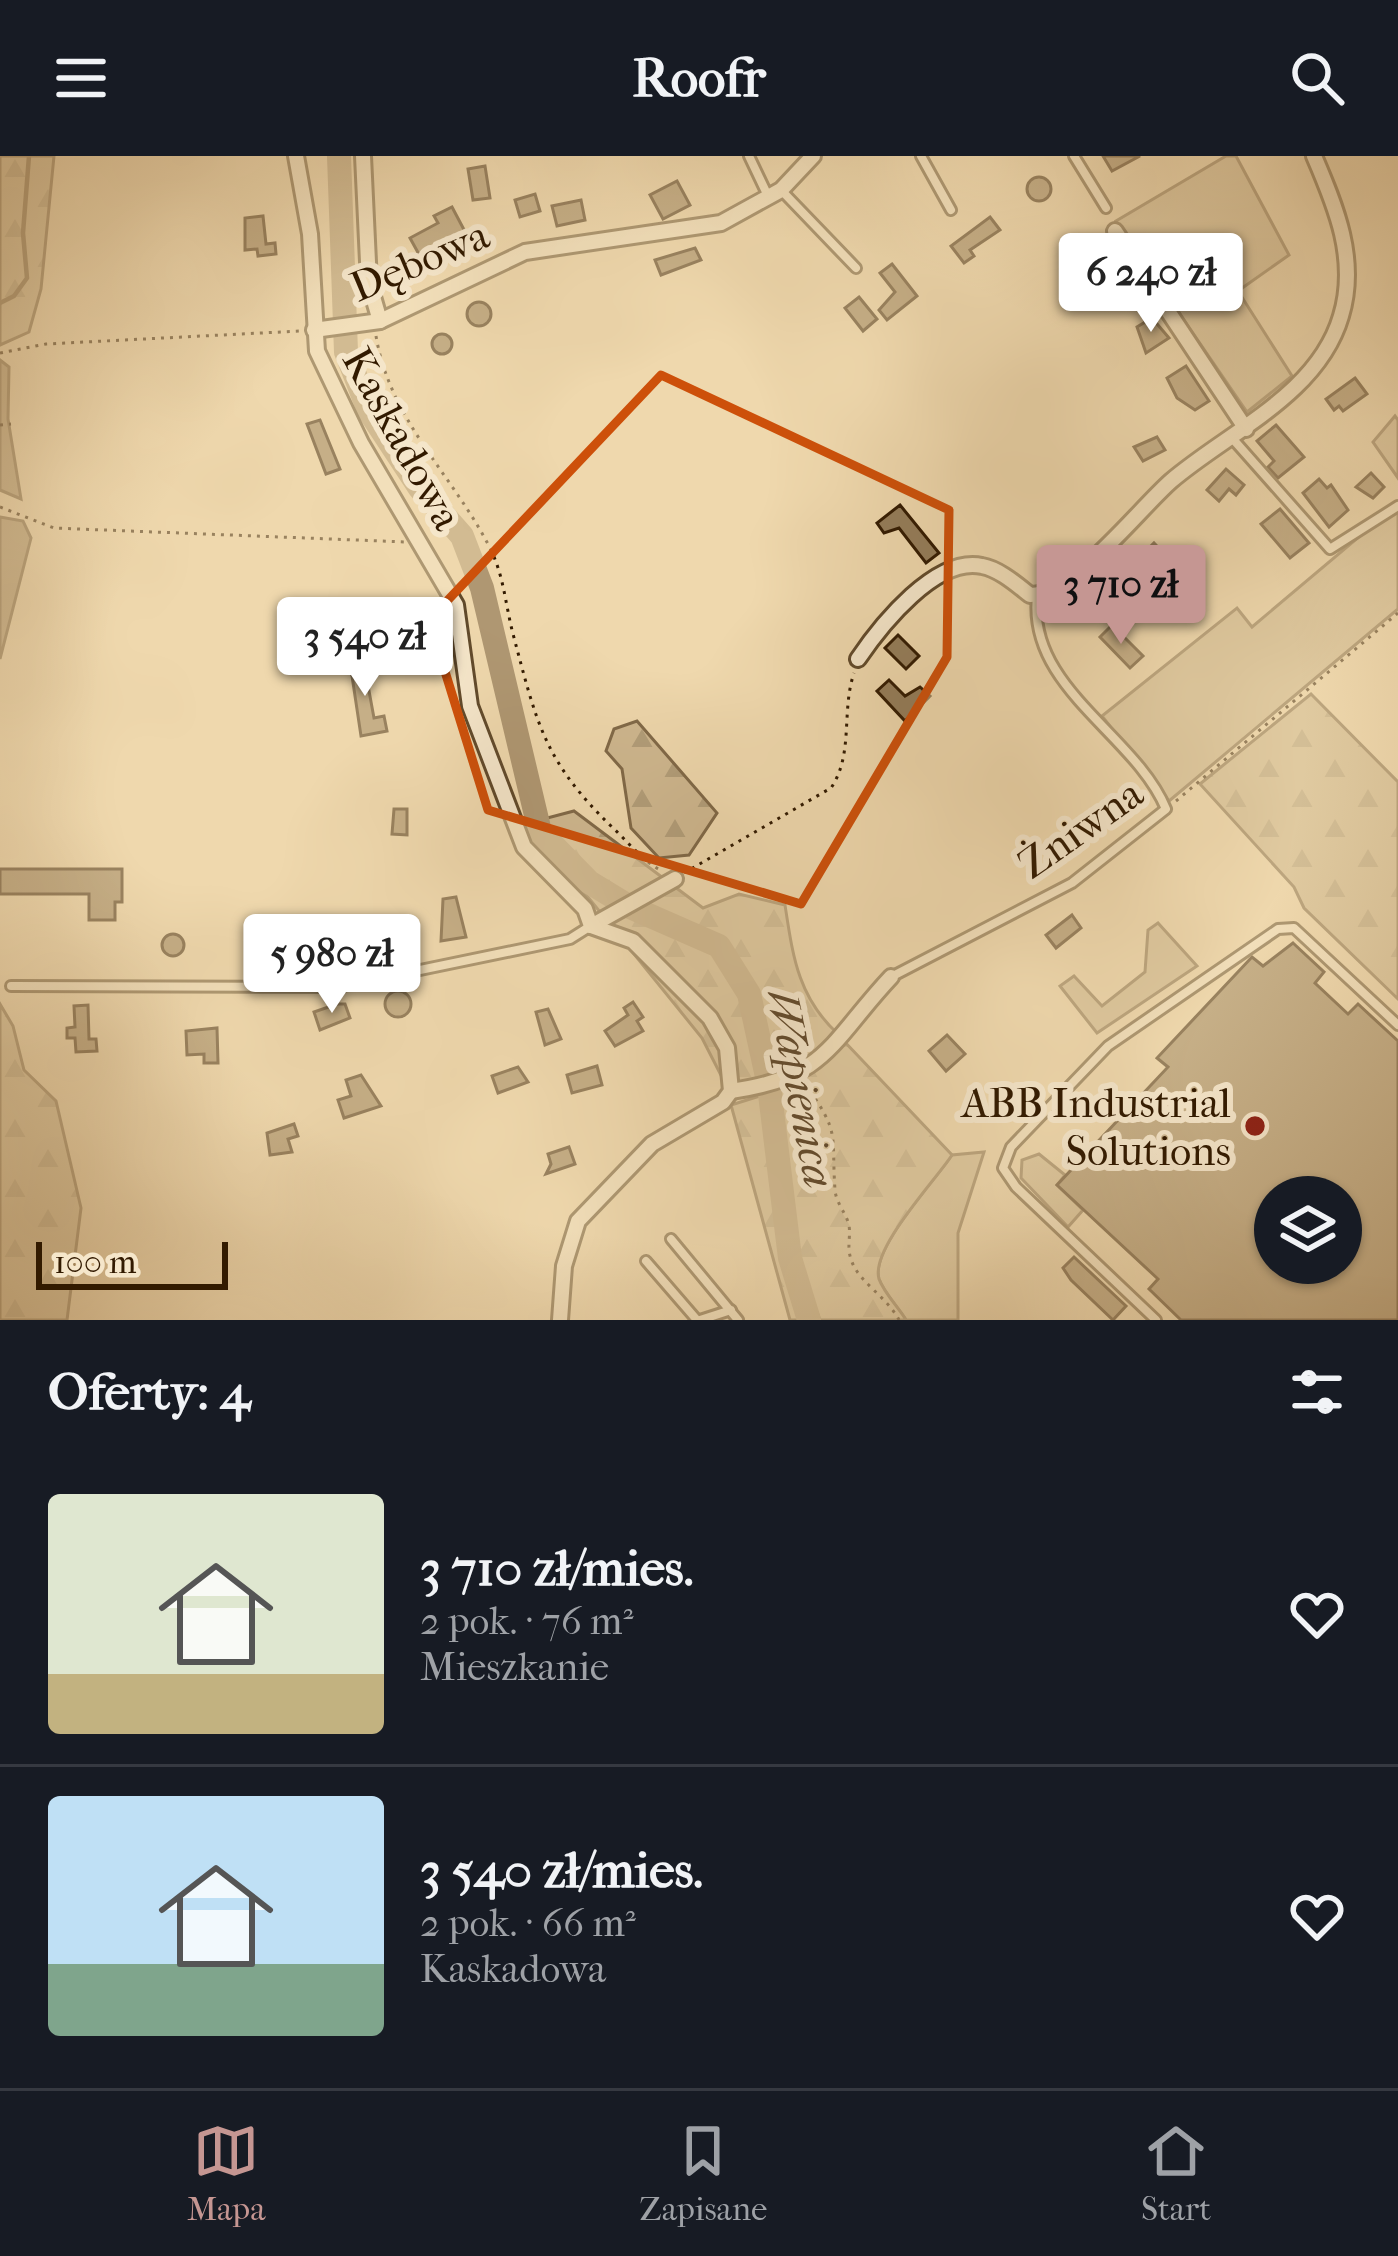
<!DOCTYPE html>
<html lang="pl">
<meta charset="utf-8">
<style>
body{margin:0;font-family:"IM FELL French Canon",serif;background:#20242c;color:#f1f3f6;height:100vh;display:flex;flex-direction:column;font-size:45px;white-space:nowrap}
*{box-sizing:border-box;margin:0}
p{font-size:39px;color:#9ea1a6}
.icon{flex:none;width:66px;height:66px;fill:none;stroke:currentColor;stroke-width:2;stroke-linecap:round;stroke-linejoin:round}
.map{position:relative;height:1164px;overflow:hidden}
.side{display:flex;flex-direction:column;background:#171b24;flex:1}
.side>*{flex:none}
.buttons{position:absolute;left:1254px;top:1020px;display:grid;gap:24px}
.buttons a{display:grid;place-items:center;width:108px;height:108px;border-radius:50%;background:#171b24;box-shadow:0 3px 9px #0004;font-size:60px}
.scale{position:absolute;left:36px;bottom:30px;width:192px;box-sizing:border-box;padding-left:12px;border:6px solid #321a00;border-top:0;font-size:33px;line-height:42px;white-space:nowrap;color:#321a00;-webkit-text-stroke:9px #f5e6ca;paint-order:stroke}
.price{position:absolute;translate:-50% -102px;padding:0 27px;border-radius:12px;background:#fff;color:#222;font-size:39px;line-height:78px;filter:drop-shadow(0 3px 6px #0008)}
.price::after{content:'';position:absolute;left:50%;top:72px;width:36px;height:27px;margin-left:-18px;background:inherit;clip-path:polygon(0 0,100% 0,50% 100%)}
.price.active{background:#c59692;color:#111}
ul{padding:0;list-style:none}
li{display:flex;align-items:center;gap:36px;height:300px;padding:0 48px}
li+li{border-top:3px solid #363941}
li span{display:grid;place-items:center;flex:none;width:336px;height:240px;border-radius:12px;color:#555}
li>.icon{margin-inline-start:auto}
span .icon{width:144px;height:144px;fill:#fffc;stroke-width:1}
li b{font-size:51px}
h2{display:flex;justify-content:space-between;align-items:center;height:144px;padding:0 48px;font-size:51px}
header{display:flex;justify-content:space-between;align-items:center;height:156px;padding:0 48px;background:#171b24;font-size:54px;font-weight:800}
.menu{display:flex;justify-content:space-around;align-items:center;height:168px;border-top:3px solid #363941;background:#171b24;font-size:33px;color:#9ea1a6}
.menu a{display:grid;justify-items:center;gap:6px}
.menu .active{color:#c59692}
.map>svg:first-child{display:block}
</style>
<header><svg class="icon" aria-label="menu" viewBox="0 0 24 24"><path d="M4 6h16M4 12h16M4 18h16"/></svg>Roofr<svg class="icon" aria-label="search" viewBox="0 0 24 24"><circle cx="10" cy="10" r="6"/><path d="M15 15l6 6"/></svg></header>
<div class="map">
<svg width="1398" height="1164" viewBox="0 0 1398 1164">
<defs>
<pattern id="forest-firs" width="22" height="20" patternUnits="userSpaceOnUse" patternTransform="scale(3)"><rect width="22" height="20" fill="#cfb890"/><path d="M5 1l3.5 6h-7zM16 11l3.5 6h-7z" fill="#b29e7a"/></pattern>
</defs>
<rect width="100%" height="100%" fill="#efd8ad"/>
<filter id="stains"><feTurbulence type="fractalNoise" baseFrequency=".00167" numOctaves="4"/><feColorMatrix values="0 0 0 0 .2 0 0 0 0 .09 0 0 0 0 .02 0 0 0 .5 -.17"/></filter>
<radialGradient id="worn" r=".72"><stop offset=".6" stop-color="#630" stop-opacity="0"/><stop offset="1" stop-color="#630" stop-opacity=".3"/></radialGradient>
<g fill="#cfb890" stroke="#806948" stroke-width="3">
<path d="M 1226,0 L 1236,0 L 1289,99 L 1238,135 L 1292,220 L 1247,256 L 1116,65 Z"/>
<path d="M 1395,260 L 1398,264 L 1398,322 L 1373,286 Z"/>
<path d="M 1398,348 L 1398,453 L 1169,645 L 1102,560 L 1237,452 L 1252,471 Z"/>
<path d="M 1158,767 L 1197,810 L 1097,877 L 1060,830 L 1074,820 L 1102,850 L 1145,816 L 1148,774 Z"/>
<path d="M 984,996 L 958,1077 L 958,1164 L 906,1164 C 899,1152 884,1137 879,1123 C 870,1093 935,1025 952,999 Z"/>
<path d="M 1039,998 L 1065,1019 L 1057,1029 L 1083,1054 L 1068,1071 L 1021,1022 L 1022,1004 Z"/>
</g>
<g fill="url(#forest-firs)" stroke="#806948" stroke-width="3">
<path d="M 0,0 L 54,0 L 41,133 L 29,176 L 0,189 Z"/>
<path d="M 1311,538 L 1398,626 L 1398,843 L 1304,752 L 1294,731 L 1200,628 Z"/>
<path d="M 637,565 L 717,657 L 689,699 L 659,702 L 631,672 L 622,613 L 606,595 L 614,573 Z"/>
<path d="M 574,655 L 703,752 L 739,738 L 785,749 C 793,801 798,842 839,879 L 798,917 L 727,931 L 702,882 L 528,667 Z"/>
<path d="M 0,848 L 13,870 L 24,914 L 56,945 L 81,1052 L 67,1164 L 0,1164 Z"/>
<path d="M 842,883 L 952,999 C 935,1025 870,1093 879,1123 C 884,1137 899,1152 906,1164 L 820,1164 L 799,1109 L 779,930 Z"/>
<path d="M 763,939 L 781,1099 L 799,1164 L 790,1164 L 731,949 Z"/>
</g>
<g fill="#af9772" stroke="#7d6544" stroke-width="3">
<path d="M 0,204 L 9,211 L 8,263 L 21,343 L 0,334 Z"/>
<path d="M 0,361 L 23,365 L 31,382 L 0,503 Z"/>
</g>
<g fill="none" stroke-linecap="round" stroke-linejoin="round">
<path stroke="#7d6544" stroke-width="4.5" d="M 0,147 L 14,140 L 27,122 L 23,77 L 29,0"/>
<path stroke="#af9772" stroke-width="24" d="M 339,0 L 346,196 L 369,255 L 419,331 L 462,380 L 482,432 L 540,676 L 589,726 L 630,751 L 719,790 L 749,838 L 769,930 L 790,1102 L 809,1164"/>
</g>
<g fill="#947d5a" stroke="#321a00" stroke-width="3" fill-rule="evenodd">
<path d="M 1103,0 L 1140,0 L 1112,15 Z"/>
<path d="M 485,10 L 490,42 L 473,44 L 468,13 Z"/>
<circle cx="1039" cy="33" r="12"/>
<path d="M 677,25 L 690,49 L 663,63 L 650,39 Z"/>
<path d="M 535,38 L 540,55 L 520,61 L 515,44 Z"/>
<path d="M 581,44 L 585,64 L 557,70 L 552,50 Z"/>
<path d="M 452,51 L 471,87 L 407,122 L 401,112 L 421,102 L 410,82 L 438,67 L 434,60 Z"/>
<path d="M 263,60 L 266,88 L 275,87 L 276,98 L 258,100 L 257,93 L 245,94 L 245,62 Z"/>
<path d="M 990,61 L 1000,74 L 970,94 L 974,100 L 964,107 L 951,90 Z"/>
<path d="M 695,92 L 701,104 L 661,119 L 655,104 Z"/>
<path d="M 892,108 L 917,140 L 887,164 L 879,154 L 895,136 L 880,117 Z"/>
<path d="M 859,141 L 877,163 L 863,175 L 845,152 Z"/>
<circle cx="479" cy="158" r="12"/>
<path d="M 1152,162 L 1169,182 L 1146,197 L 1137,171 Z"/>
<circle cx="442" cy="188" r="10"/>
<path d="M 1186,210 L 1209,245 L 1195,254 L 1177,242 L 1167,222 Z"/>
<path d="M 1355,222 L 1367,238 L 1343,255 L 1339,250 L 1334,254 L 1326,243 Z"/>
<path d="M 320,264 L 340,313 L 326,318 L 307,268 Z"/>
<path d="M 1276,269 L 1304,301 L 1278,322 L 1268,311 L 1274,305 L 1257,285 Z"/>
<path d="M 1157,281 L 1165,294 L 1143,305 L 1134,291 Z"/>
<path d="M 1226,313 L 1244,329 L 1236,339 L 1229,333 L 1219,345 L 1207,334 Z"/>
<path d="M 1371,317 L 1384,331 L 1373,342 L 1356,331 Z"/>
<path d="M 1319,323 L 1327,332 L 1331,329 L 1348,354 L 1329,371 L 1303,337 Z"/>
<path d="M 900,349 L 939,397 L 926,407 L 899,372 L 884,377 L 877,367 Z"/>
<path d="M 1280,353 L 1309,387 L 1290,402 L 1261,368 Z"/>
<path d="M 1154,387 L 1179,413 L 1155,427 L 1144,415 L 1155,405 L 1146,395 Z"/>
<path d="M 394,457 L 397,475 L 368,481 L 363,463 Z"/>
<path d="M 1112,469 L 1143,500 L 1130,512 L 1100,481 Z"/>
<path d="M 898,479 L 919,500 L 906,513 L 885,492 Z"/>
<path d="M 362,497 L 374,562 L 384,560 L 387,575 L 361,580 L 349,500 Z"/>
<path d="M 889,524 L 905,540 L 920,531 L 930,540 L 905,565 L 877,535 Z"/>
<path d="M 394,653 L 407,653 L 407,679 L 392,678 Z"/>
<path d="M 0,713 L 122,713 L 122,746 L 115,746 L 115,764 L 89,764 L 89,738 L 0,738 Z"/>
<path d="M 456,741 L 466,781 L 441,785 L 443,743 Z"/>
<path d="M 1072,759 L 1081,772 L 1056,792 L 1046,779 Z"/>
<path d="M 352,764 L 358,805 L 332,809 L 330,795 L 347,793 L 343,765 Z"/>
<circle cx="284" cy="786" r="11"/>
<circle cx="173" cy="789" r="11"/>
<path d="M 1293,787 L 1324,816 L 1315,827 L 1348,858 L 1358,848 L 1398,885 L 1398,1164 L 1181,1164 L 1149,1133 L 1158,1123 L 1057,1029 L 1168,911 L 1157,902 L 1252,801 L 1263,810 ZM 1275,1041 L 1341,1041 L 1341,1107 L 1275,1107 Z"/>
<circle cx="398" cy="848" r="13"/>
<path d="M 633,846 L 643,861 L 637,865 L 643,875 L 615,890 L 605,875 L 628,859 L 624,852 Z"/>
<path d="M 337,848 L 345,848 L 350,862 L 320,874 L 314,856 Z"/>
<path d="M 88,849 L 89,883 L 96,883 L 97,895 L 76,896 L 75,882 L 67,882 L 67,872 L 75,871 L 74,850 Z"/>
<path d="M 548,853 L 561,883 L 545,889 L 536,856 Z"/>
<path d="M 217,872 L 218,907 L 204,907 L 204,898 L 187,899 L 186,875 Z"/>
<path d="M 947,879 L 965,898 L 946,915 L 929,895 Z"/>
<path d="M 597,910 L 602,929 L 572,937 L 567,919 Z"/>
<path d="M 518,911 L 528,926 L 498,937 L 492,920 Z"/>
<path d="M 361,919 L 381,950 L 344,962 L 338,944 L 351,940 L 346,924 Z"/>
<path d="M 294,968 L 298,980 L 288,983 L 292,996 L 270,999 L 267,977 Z"/>
<path d="M 569,991 L 575,1008 L 546,1018 L 551,1008 L 548,998 Z"/>
<path d="M 1074,1101 L 1126,1150 L 1113,1164 L 1071,1124 L 1063,1112 Z"/>
</g>
<g fill="none" stroke-linecap="round" stroke-linejoin="round">
<g stroke="#614a2b" stroke-width="14">
<g id="service">
<path d="M 749,0 L 768,40"/>
<path d="M 921,0 L 951,54"/>
<path d="M 1074,0 L 1106,52"/>
<path d="M 782,35 L 856,112"/>
<path d="M 1232,282 L 1330,393 L 1398,350"/>
<path d="M 891,821 L 1072,727 L 1166,653 C 1135,578 1027,532 1037,440"/>
<path d="M 11,830 L 338,831 L 570,783 L 589,771"/>
<path d="M 671,1083 L 738,1164"/>
<path d="M 646,1105 L 697,1164"/>
<path d="M 700,1164 L 731,1154"/>
<path d="M 1156,1164 L 1016,1031 L 1003,1012 L 1011,991 L 1108,890 L 1278,773 L 1294,772 L 1398,869"/>
</g>
</g>
<g stroke="#614a2b" stroke-width="20">
<g id="minor">
<path d="M 296,0 L 310,78 L 317,195 L 361,287 L 456,449 L 470,550 L 524,691 L 585,753 L 591,770"/>
<path d="M 363,0 L 369,127 L 380,165"/>
<path d="M 1115,75 L 1246,273"/>
<path d="M 314,174 L 380,165 L 525,96 L 721,67 L 781,34 L 813,0"/>
<path d="M 858,503 C 881,469 936,400 982,410 C 999,413 1016,428 1030,439 C 1072,440 1138,354 1171,325 C 1228,276 1318,239 1341,160 C 1358,104 1336,51 1314,0"/>
<path d="M 591,770 L 675,723"/>
<path d="M 731,935 C 827,922 831,885 891,821"/>
<path d="M 560,1164 L 564,1110 L 578,1065 L 652,988 L 723,946 L 731,935 L 727,892 L 710,862 L 633,785 L 591,770"/>
</g>
</g>
<g stroke="#321a00" stroke-width="3" stroke-dasharray="3 6" stroke-linecap="butt">
<path d="M 376,180 C 390,264 451,317 489,390 C 504,419 505,447 513,478 C 537,568 544,605 612,671 C 628,686 642,704 660,714"/>
<path d="M 0,197 L 46,188 L 300,175"/>
<path d="M 0,269 L 11,268"/>
<path d="M 0,351 L 54,372 L 406,386"/>
<path d="M 1176,645 L 1398,457"/>
<path d="M 684,717 L 831,632 C 854,598 841,555 854,517"/>
<path d="M 805,928 C 841,978 831,976 835,1034 C 836,1047 846,1057 849,1069 C 851,1083 846,1091 852,1106 C 860,1127 887,1141 899,1164"/>
</g>
<use href="#service" stroke="#f5e6ca" stroke-width="8"/>
<use href="#minor" stroke="#f5e6ca" stroke-width="14"/>
</g>
<path d="M0 0H1398V1164H0ZM 661,219 L 949,354 L 947,501 L 801,748 L 488,654 L 429,464 Z" fill="#efd8ad" fill-opacity=".55" fill-rule="evenodd"/>
<path fill="none" stroke="#cd500a" stroke-width="9" stroke-linejoin="round" d="M 661,219 L 949,354 L 947,501 L 801,748 L 488,654 L 429,464 Z"/>
<circle fill="#8f2418" stroke="#f5e6ca" stroke-width="4.5" cx="1255" cy="970" r="12"/>
<g text-anchor="middle" stroke-width="12" stroke-linejoin="round" paint-order="stroke">
<g font-size="42" fill="#321a00" stroke="#f5e6ca">
<text transform="translate(419 104) rotate(-23)" y="15">Dębowa</text>
<text transform="translate(403 282) rotate(61)" y="15">Kaskadowa</text>
<text transform="translate(1080 672) rotate(-35)" y="15">Żniwna</text>
</g>
<g font-size="42" fill="#321a00" stroke="#f5e6ca" text-anchor="end">
<text x="1231" y="961">ABB Industrial<tspan x="1231" dy="48">Solutions</tspan></text>
</g>
<g font-size="45" font-style="italic" fill="#644c2e" stroke="#f5e6ca">
<text transform="translate(802 932) rotate(79)" y="16">Wapienica</text>
</g>
</g>
<rect width="100%" height="100%" filter="url(#stains)"/>
<rect width="100%" height="100%" fill="url(#worn)"/>
</svg>
<div class="buttons">
<a><svg class="icon" aria-label="layers" viewBox="0 0 24 24"><path d="M12 4l9 5-9 5-9-5zM3 14l9 5 9-5"/></svg></a>
</div>
<div class="scale">100 m</div>
<b class="price" style="left:1151px;top:179px">6 240 zł</b>
<b class="price active" style="left:1121px;top:491px">3 710 zł</b>
<b class="price" style="left:365px;top:543px">3 540 zł</b>
<b class="price" style="left:332px;top:860px">5 980 zł</b>
</div>
<section class="side">
<h2>Oferty: 4<svg class="icon" aria-label="filters" viewBox="0 0 24 24"><path d="M4 7h16M4 17h16"/><circle cx="9" cy="7" r="2"/><circle cx="15" cy="17" r="2"/></svg></h2>
<ul>
<li><span style="background:linear-gradient(#dfe7d0 75%,#c2b280 0)"><svg class="icon" aria-label="home" viewBox="0 0 24 24"><path d="M3 11l9-7 9 7M6 9v11h12V9"/></svg></span><div><b>3 710 zł/mies.</b><p>2 pok. · 76 m²</p><p>Mieszkanie</p></div><svg class="icon" aria-label="heart" viewBox="0 0 24 24"><path d="M12 20l-8-8c-3-5 5-10 8-4 3-6 11-1 8 4z"/></svg></li>
<li><span style="background:linear-gradient(#bfe0f5 70%,#7fa58c 0)"><svg class="icon" aria-label="home" viewBox="0 0 24 24"><path d="M3 11l9-7 9 7M6 9v11h12V9"/></svg></span><div><b>3 540 zł/mies.</b><p>2 pok. · 66 m²</p><p>Kaskadowa</p></div><svg class="icon" aria-label="heart" viewBox="0 0 24 24"><path d="M12 20l-8-8c-3-5 5-10 8-4 3-6 11-1 8 4z"/></svg></li>
</ul>
</section>
<nav class="menu">
<a class="active"><svg class="icon" aria-label="map" viewBox="0 0 24 24"><path d="M3 6l6-2 6 2 6-2v14l-6 2-6-2-6 2zM9 4v14M15 6v14"/></svg>Mapa</a>
<a><svg class="icon" aria-label="saved" viewBox="0 0 24 24"><path d="M7 4h10v16l-5-4-5 4z"/></svg>Zapisane</a>
<a><svg class="icon" aria-label="home" viewBox="0 0 24 24"><path d="M3 11l9-7 9 7M6 9v11h12V9"/></svg>Start</a>
</nav>
